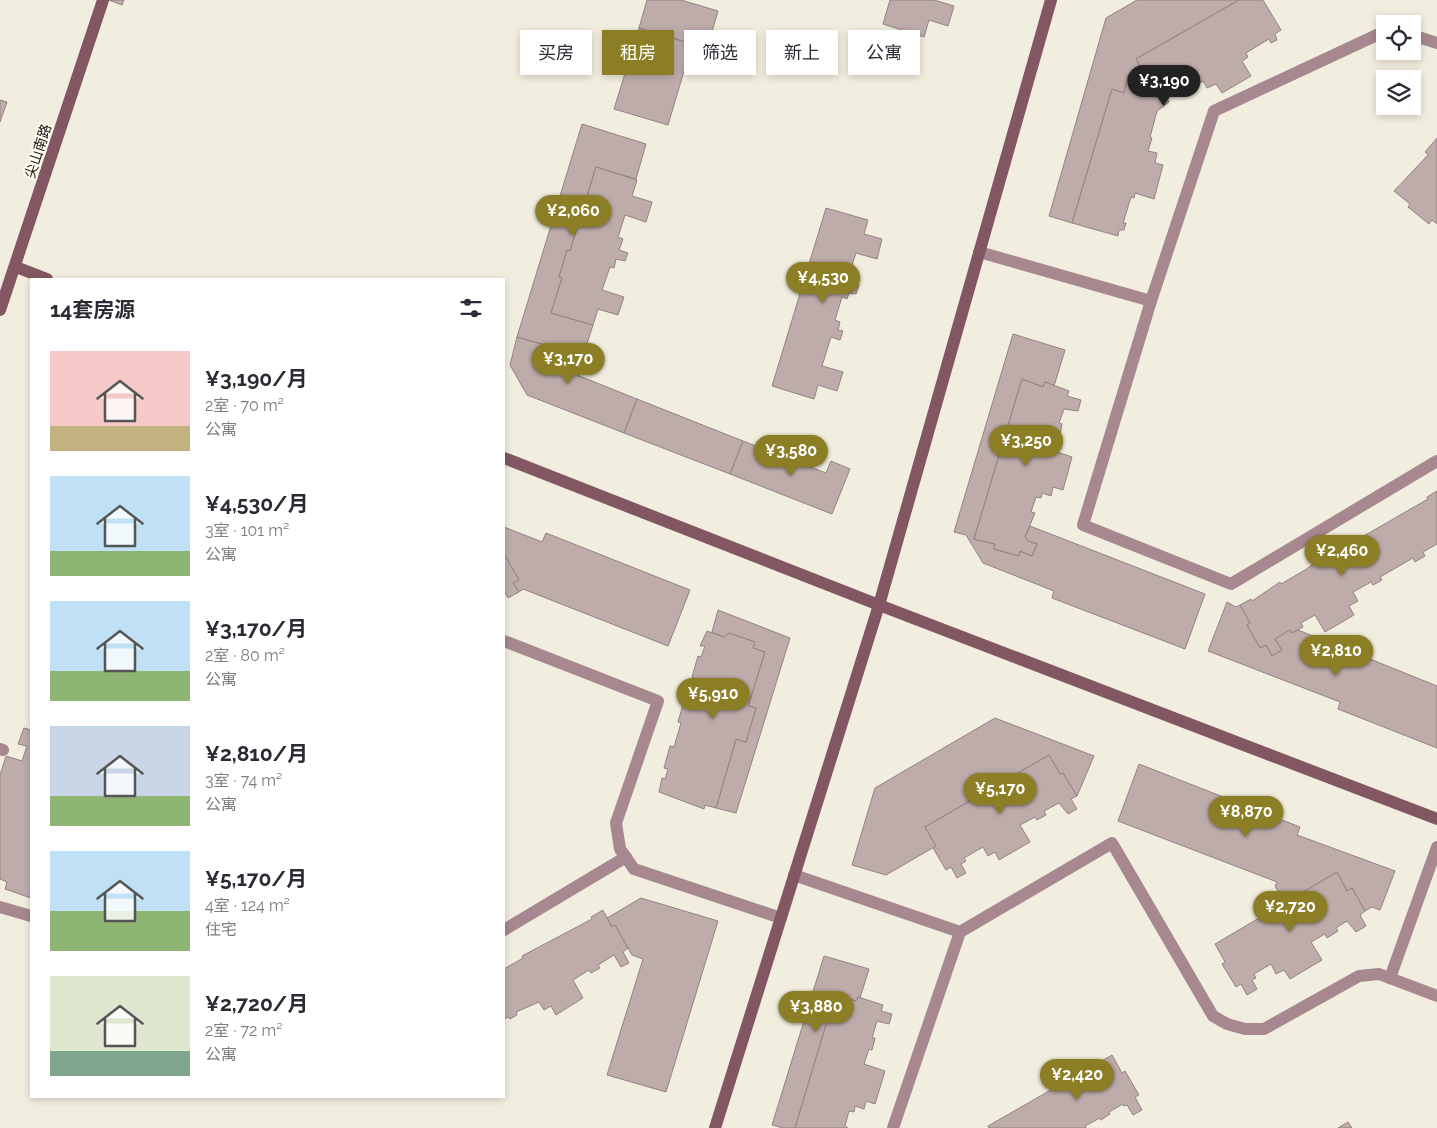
<!DOCTYPE html>
<html lang="zh">
<meta charset="utf-8">
<style>
body{margin:0;font-family:Raleway,"Noto Sans SC",sans-serif;background:#f2f2f3;color:#2b2b33;height:100vh;display:flex;flex-direction:column;font-size:19px;white-space:nowrap}
*{box-sizing:border-box;margin:0}
p{font-size:16px;color:#7c7c81}
.icon{flex:none;width:28px;height:28px;fill:none;stroke:currentColor;stroke-width:2;stroke-linecap:round;stroke-linejoin:round}
.map{position:relative;flex:1;overflow:hidden}
.details{position:absolute;left:30px;top:278px;width:475px;height:820px;display:flex;flex-direction:column;background:#fff;border-radius:0px;box-shadow:0 2px 8px #0003}
.details>*{flex:none}
.guide{position:absolute;left:520px;top:30px;width:475px;height:45px;display:flex;gap:10px}
.tools{position:absolute;left:1376px;top:15px;display:grid;gap:10px}
.tools a{display:grid;place-items:center;width:45px;height:45px;border-radius:0px;background:#fff;box-shadow:0 2px 8px #0003;font-size:25px}
.price{position:absolute;translate:-50% -42px;padding:0 11px;border-radius:18px;background:#8c7e24;color:#fff;font-size:16px;line-height:32px;filter:drop-shadow(0 1px 2px #0008)}
.price::after{content:'';position:absolute;left:50%;top:30px;width:15px;height:11px;margin-left:-8px;background:inherit;clip-path:polygon(0 0,100% 0,50% 100%)}
.price.on{background:#222;color:#fff}
ul{padding:0;list-style:none}
li{display:flex;align-items:center;gap:15px;height:125px;padding:0 20px}
li span{display:grid;place-items:center;flex:none;width:140px;height:100px;border-radius:0px;color:#555}
li>.icon{margin-inline-start:auto}
span .icon{width:60px;height:60px;fill:#fffc;stroke-width:1}
li b{font-size:21px}
h2{display:flex;justify-content:space-between;align-items:center;height:60px;padding:0 20px;font-size:21px}
.tag{padding:0 18px;border-radius:0px;background:#fff;box-shadow:0 2px 8px #0003;font-size:18px;line-height:45px}
.tag.on{background:#8c7e24;color:#fff}
.map>svg:first-child{display:block}
</style>
<div class="map">
<svg width="1437" height="1128" viewBox="0 0 1437 1128">
<rect width="100%" height="100%" fill="#f2eedf"/>
<g fill="#beacab" stroke="#928281">
<path d="M 109,0 L 124,0 L 122,5 Z"/>
<path d="M 647,0 L 681,0 L 718,11 L 707,49 L 639,28 Z"/>
<path d="M 890,0 L 934,0 L 954,6 L 948,26 L 929,20 L 924,37 L 883,24 Z"/>
<path d="M 1137,0 L 1239,0 L 1136,59 L 1141,68 L 1128,75 L 1124,93 L 1112,89 L 1072,223 L 1049,216 L 1106,18 Z"/>
<path d="M 1239,0 L 1263,0 L 1281,30 L 1275,34 L 1277,40 L 1271,43 L 1269,39 L 1246,53 L 1248,57 L 1242,61 L 1251,76 L 1222,93 L 1216,84 L 1207,88 L 1203,81 L 1194,87 L 1192,83 L 1167,98 L 1169,102 L 1157,111 L 1150,137 L 1152,138 L 1148,151 L 1157,153 L 1155,163 L 1163,165 L 1154,199 L 1135,193 L 1134,198 L 1131,197 L 1123,223 L 1126,223 L 1124,230 L 1119,230 L 1118,236 L 1072,223 L 1112,89 L 1124,93 L 1128,75 L 1141,68 L 1136,59 Z"/>
<path d="M 639,28 L 692,44 L 668,125 L 614,109 Z"/>
<path d="M 0,100 L 7,102 L 0,122 Z"/>
<path d="M 582,124 L 646,144 L 636,179 L 596,167 L 585,203 L 580,201 L 572,227 L 577,228 L 570,251 L 567,250 L 559,277 L 562,278 L 551,313 L 593,325 L 583,356 L 517,337 Z"/>
<path d="M 1437,138 L 1437,224 L 1432,220 L 1429,224 L 1408,207 L 1410,204 L 1394,191 L 1428,155 L 1425,152 Z"/>
<path d="M 596,167 L 637,180 L 632,196 L 652,202 L 646,222 L 625,215 L 618,237 L 623,239 L 619,250 L 628,253 L 625,261 L 616,259 L 614,268 L 610,267 L 602,290 L 624,297 L 618,315 L 598,309 L 593,325 L 551,313 L 562,278 L 559,277 L 567,250 L 570,251 L 577,228 L 572,227 L 580,201 L 585,203 Z"/>
<path d="M 826,208 L 868,220 L 864,234 L 882,239 L 877,259 L 856,253 L 849,274 L 856,276 L 854,283 L 859,285 L 856,294 L 849,293 L 847,299 L 842,297 L 835,320 L 840,322 L 838,330 L 843,331 L 840,340 L 831,337 L 822,366 L 843,372 L 837,391 L 818,385 L 814,399 L 772,386 Z"/>
<path d="M 1013,334 L 1065,350 L 1054,386 L 1045,382 L 1043,387 L 1022,379 L 974,539 L 995,544 L 994,549 L 1019,556 L 1020,551 L 1032,556 L 1037,544 L 1028,541 L 1025,537 L 1030,526 L 1205,594 L 1185,649 L 1052,598 L 1054,591 L 983,563 L 966,535 L 954,532 Z"/>
<path d="M 517,337 L 583,356 L 577,375 L 637,399 L 624,433 L 527,395 L 510,365 Z"/>
<path d="M 1022,379 L 1043,387 L 1045,382 L 1069,391 L 1067,396 L 1081,400 L 1078,411 L 1064,409 L 1059,423 L 1062,424 L 1060,435 L 1056,433 L 1051,450 L 1072,457 L 1063,490 L 1053,487 L 1051,496 L 1042,493 L 1041,498 L 1036,497 L 1031,512 L 1035,513 L 1025,537 L 1028,541 L 1037,544 L 1032,556 L 1020,551 L 1019,556 L 994,549 L 995,544 L 974,539 Z"/>
<path d="M 637,399 L 743,441 L 730,474 L 624,433 Z"/>
<path d="M 743,441 L 826,473 L 831,461 L 850,469 L 832,514 L 730,474 Z"/>
<path d="M 1437,491 L 1437,544 L 1423,552 L 1425,556 L 1415,562 L 1413,558 L 1380,577 L 1382,580 L 1373,585 L 1371,582 L 1353,592 L 1358,601 L 1349,606 L 1354,615 L 1325,632 L 1315,615 L 1301,623 L 1303,627 L 1292,633 L 1290,630 L 1275,639 L 1282,650 L 1272,656 L 1266,645 L 1260,648 L 1247,625 L 1250,623 L 1240,605 L 1251,599 L 1252,601 L 1280,582 L 1281,584 L 1305,570 L 1321,558 L 1322,560 L 1428,499 L 1427,497 Z"/>
<path d="M 504,527 L 542,542 L 546,533 L 690,590 L 668,646 L 523,589 L 519,592 L 513,583 L 519,580 L 504,555 Z"/>
<path d="M 504,554 L 519,580 L 513,583 L 519,592 L 508,598 L 504,591 Z"/>
<path d="M 1227,602 L 1236,607 L 1240,605 L 1250,623 L 1247,625 L 1260,648 L 1266,645 L 1272,656 L 1282,650 L 1275,639 L 1290,630 L 1292,633 L 1298,630 L 1437,686 L 1437,748 L 1338,709 L 1340,702 L 1208,651 Z"/>
<path d="M 718,610 L 790,638 L 736,813 L 716,808 L 736,739 L 746,742 L 756,708 L 748,706 L 765,652 L 753,648 L 755,642 L 729,633 L 724,637 L 712,632 Z"/>
<path d="M 707,631 L 724,637 L 729,633 L 755,642 L 753,648 L 765,652 L 748,706 L 756,708 L 746,742 L 736,739 L 716,808 L 705,805 L 704,809 L 659,792 L 662,778 L 665,779 L 668,769 L 664,768 L 670,746 L 674,747 L 681,723 L 678,722 L 684,701 L 688,701 L 694,678 L 692,677 L 698,656 L 701,657 L 705,646 L 700,646 Z"/>
<path d="M 995,718 L 1094,756 L 1077,796 L 1063,773 L 1060,774 L 1049,755 L 925,827 L 936,846 L 886,875 L 852,865 L 875,788 Z"/>
<path d="M 24,728 L 31,730 L 31,898 L 5,889 L 7,882 L 0,879 L 0,775 L 6,756 L 22,761 L 27,746 L 18,744 Z"/>
<path d="M 1049,755 L 1060,774 L 1063,773 L 1077,796 L 1071,799 L 1077,809 L 1068,814 L 1059,803 L 1044,811 L 1046,815 L 1037,820 L 1035,817 L 1020,825 L 1030,842 L 999,860 L 995,852 L 988,856 L 983,847 L 964,858 L 966,861 L 961,864 L 966,873 L 957,878 L 951,867 L 946,870 L 933,848 L 936,846 L 925,827 Z"/>
<path d="M 1139,764 L 1300,827 L 1297,835 L 1395,871 L 1380,910 L 1372,907 L 1365,911 L 1352,888 L 1347,891 L 1337,872 L 1285,903 L 1275,886 L 1277,882 L 1118,821 Z"/>
<path d="M 1337,872 L 1347,891 L 1352,888 L 1365,911 L 1360,915 L 1366,926 L 1356,932 L 1347,921 L 1336,928 L 1338,931 L 1327,938 L 1325,934 L 1311,942 L 1322,960 L 1290,979 L 1284,970 L 1276,974 L 1271,964 L 1254,974 L 1256,978 L 1252,980 L 1257,989 L 1247,995 L 1241,984 L 1236,987 L 1222,964 L 1225,962 L 1215,944 Z"/>
<path d="M 641,898 L 718,921 L 666,1092 L 607,1075 L 643,959 L 632,955 L 615,925 L 612,927 L 607,918 Z"/>
<path d="M 603,910 L 612,927 L 615,925 L 628,948 L 623,952 L 629,963 L 621,967 L 614,955 L 598,965 L 600,968 L 591,973 L 589,970 L 573,980 L 583,998 L 556,1015 L 551,1006 L 544,1010 L 539,1002 L 516,1012 L 517,1015 L 510,1019 L 508,1017 L 504,1019 L 504,969 L 523,958 L 522,956 L 592,919 L 591,917 Z"/>
<path d="M 824,956 L 869,969 L 860,998 L 858,997 L 856,1001 L 835,995 L 795,1128 L 783,1128 L 772,1125 Z"/>
<path d="M 835,995 L 856,1001 L 858,997 L 883,1005 L 881,1011 L 892,1014 L 889,1024 L 877,1021 L 872,1038 L 875,1038 L 872,1050 L 869,1049 L 864,1064 L 885,1071 L 875,1104 L 866,1101 L 864,1109 L 855,1106 L 854,1112 L 849,1111 L 845,1126 L 848,1128 L 795,1128 Z"/>
<path d="M 1112,1055 L 1122,1073 L 1125,1071 L 1139,1095 L 1135,1097 L 1142,1110 L 1133,1115 L 1127,1105 L 1124,1106 L 1123,1104 L 1109,1112 L 1110,1114 L 1101,1120 L 1100,1118 L 1085,1126 L 1086,1128 L 989,1128 L 988,1126 Z"/>
<path d="M 1348,1122 L 1352,1128 L 1338,1128 Z"/>
</g>
<g fill="none" stroke-linecap="round" stroke-linejoin="round">
<g stroke="#a7888f" stroke-width="12">
<path d="M 1412,35 L 1437,43"/>
<path d="M 979,252 L 1151,301 L 1214,111 L 1379,34 L 1385,34"/>
<path d="M 1151,301 L 1083,525 L 1231,584 L 1437,461"/>
<path d="M 504,641 L 658,701 L 616,823 L 620,849 L 634,869 L 781,918"/>
<path d="M 0,749 L 3,750"/>
<path d="M 794,875 L 960,932"/>
<path d="M 504,930 L 626,857"/>
<path d="M 1390,978 L 1437,847"/>
<path d="M 893,1128 L 960,932 L 1112,843 L 1213,1016 L 1227,1024 L 1245,1029 L 1264,1029 L 1359,976 L 1379,974 L 1437,996"/>
</g>
<path stroke="#a7888f" stroke-width="12" d="M 0,907 L 31,916"/>
<g stroke="#835762" stroke-width="12">
<path d="M 16,267 L 47,279"/>
<path d="M 0,310 L 103,0"/>
<path d="M 504,458 L 879,605 L 1437,819"/>
<path d="M 715,1128 L 879,605 L 1051,0"/>
</g>
</g>
<g text-anchor="middle" stroke-width="4" stroke-linejoin="round" paint-order="stroke">
<g font-size="14" fill="#14130e" stroke="#fefcf0">
<text transform="translate(38 151) rotate(-72)" y="5">尖山南路</text>
</g>
</g>
</svg>
<div class="tools">
<a><svg class="icon" aria-label="locate" viewBox="0 0 24 24"><circle cx="12" cy="12" r="6"/><path d="M12 2v4M12 18v4M2 12h4M18 12h4"/></svg></a>
<a><svg class="icon" aria-label="layers" viewBox="0 0 24 24"><path d="M12 4l9 5-9 5-9-5zM3 14l9 5 9-5"/></svg></a>
</div>
<b class="price on" style="left:1164px;top:107px">¥3,190</b>
<b class="price" style="left:573px;top:237px">¥2,060</b>
<b class="price" style="left:823px;top:304px">¥4,530</b>
<b class="price" style="left:568px;top:385px">¥3,170</b>
<b class="price" style="left:1026px;top:467px">¥3,250</b>
<b class="price" style="left:791px;top:477px">¥3,580</b>
<b class="price" style="left:1342px;top:577px">¥2,460</b>
<b class="price" style="left:1336px;top:677px">¥2,810</b>
<b class="price" style="left:713px;top:720px">¥5,910</b>
<b class="price" style="left:1000px;top:815px">¥5,170</b>
<b class="price" style="left:1246px;top:838px">¥8,870</b>
<b class="price" style="left:1290px;top:933px">¥2,720</b>
<b class="price" style="left:816px;top:1033px">¥3,880</b>
<b class="price" style="left:1077px;top:1101px">¥2,420</b>
<div class="guide">
<a class="tag">买房</a>
<a class="tag on">租房</a>
<a class="tag">筛选</a>
<a class="tag">新上</a>
<a class="tag">公寓</a>
</div>
<section class="details">
<h2>14套房源<svg class="icon" aria-label="filters" viewBox="0 0 24 24"><path d="M4 7h16M4 17h16"/><circle cx="9" cy="7" r="2"/><circle cx="15" cy="17" r="2"/></svg></h2>
<ul>
<li><span style="background:linear-gradient(#f6c9c9 75%,#c2b280 0)"><svg class="icon" aria-label="home" viewBox="0 0 24 24"><path d="M3 11l9-7 9 7M6 9v11h12V9"/></svg></span><div><b>¥3,190/月</b><p>2室 · 70 m²</p><p>公寓</p></div></li>
<li><span style="background:linear-gradient(#bfe0f5 75%,#8fb573 0)"><svg class="icon" aria-label="home" viewBox="0 0 24 24"><path d="M3 11l9-7 9 7M6 9v11h12V9"/></svg></span><div><b>¥4,530/月</b><p>3室 · 101 m²</p><p>公寓</p></div></li>
<li><span style="background:linear-gradient(#bfe0f5 70%,#8fb573 0)"><svg class="icon" aria-label="home" viewBox="0 0 24 24"><path d="M3 11l9-7 9 7M6 9v11h12V9"/></svg></span><div><b>¥3,170/月</b><p>2室 · 80 m²</p><p>公寓</p></div></li>
<li><span style="background:linear-gradient(#c9d6e8 70%,#8fb573 0)"><svg class="icon" aria-label="home" viewBox="0 0 24 24"><path d="M3 11l9-7 9 7M6 9v11h12V9"/></svg></span><div><b>¥2,810/月</b><p>3室 · 74 m²</p><p>公寓</p></div></li>
<li><span style="background:linear-gradient(#bfe0f5 60%,#8fb573 0)"><svg class="icon" aria-label="home" viewBox="0 0 24 24"><path d="M3 11l9-7 9 7M6 9v11h12V9"/></svg></span><div><b>¥5,170/月</b><p>4室 · 124 m²</p><p>住宅</p></div></li>
<li><span style="background:linear-gradient(#dfe7d0 75%,#7fa58c 0)"><svg class="icon" aria-label="home" viewBox="0 0 24 24"><path d="M3 11l9-7 9 7M6 9v11h12V9"/></svg></span><div><b>¥2,720/月</b><p>2室 · 72 m²</p><p>公寓</p></div></li>
</ul>
</section>
</div>
